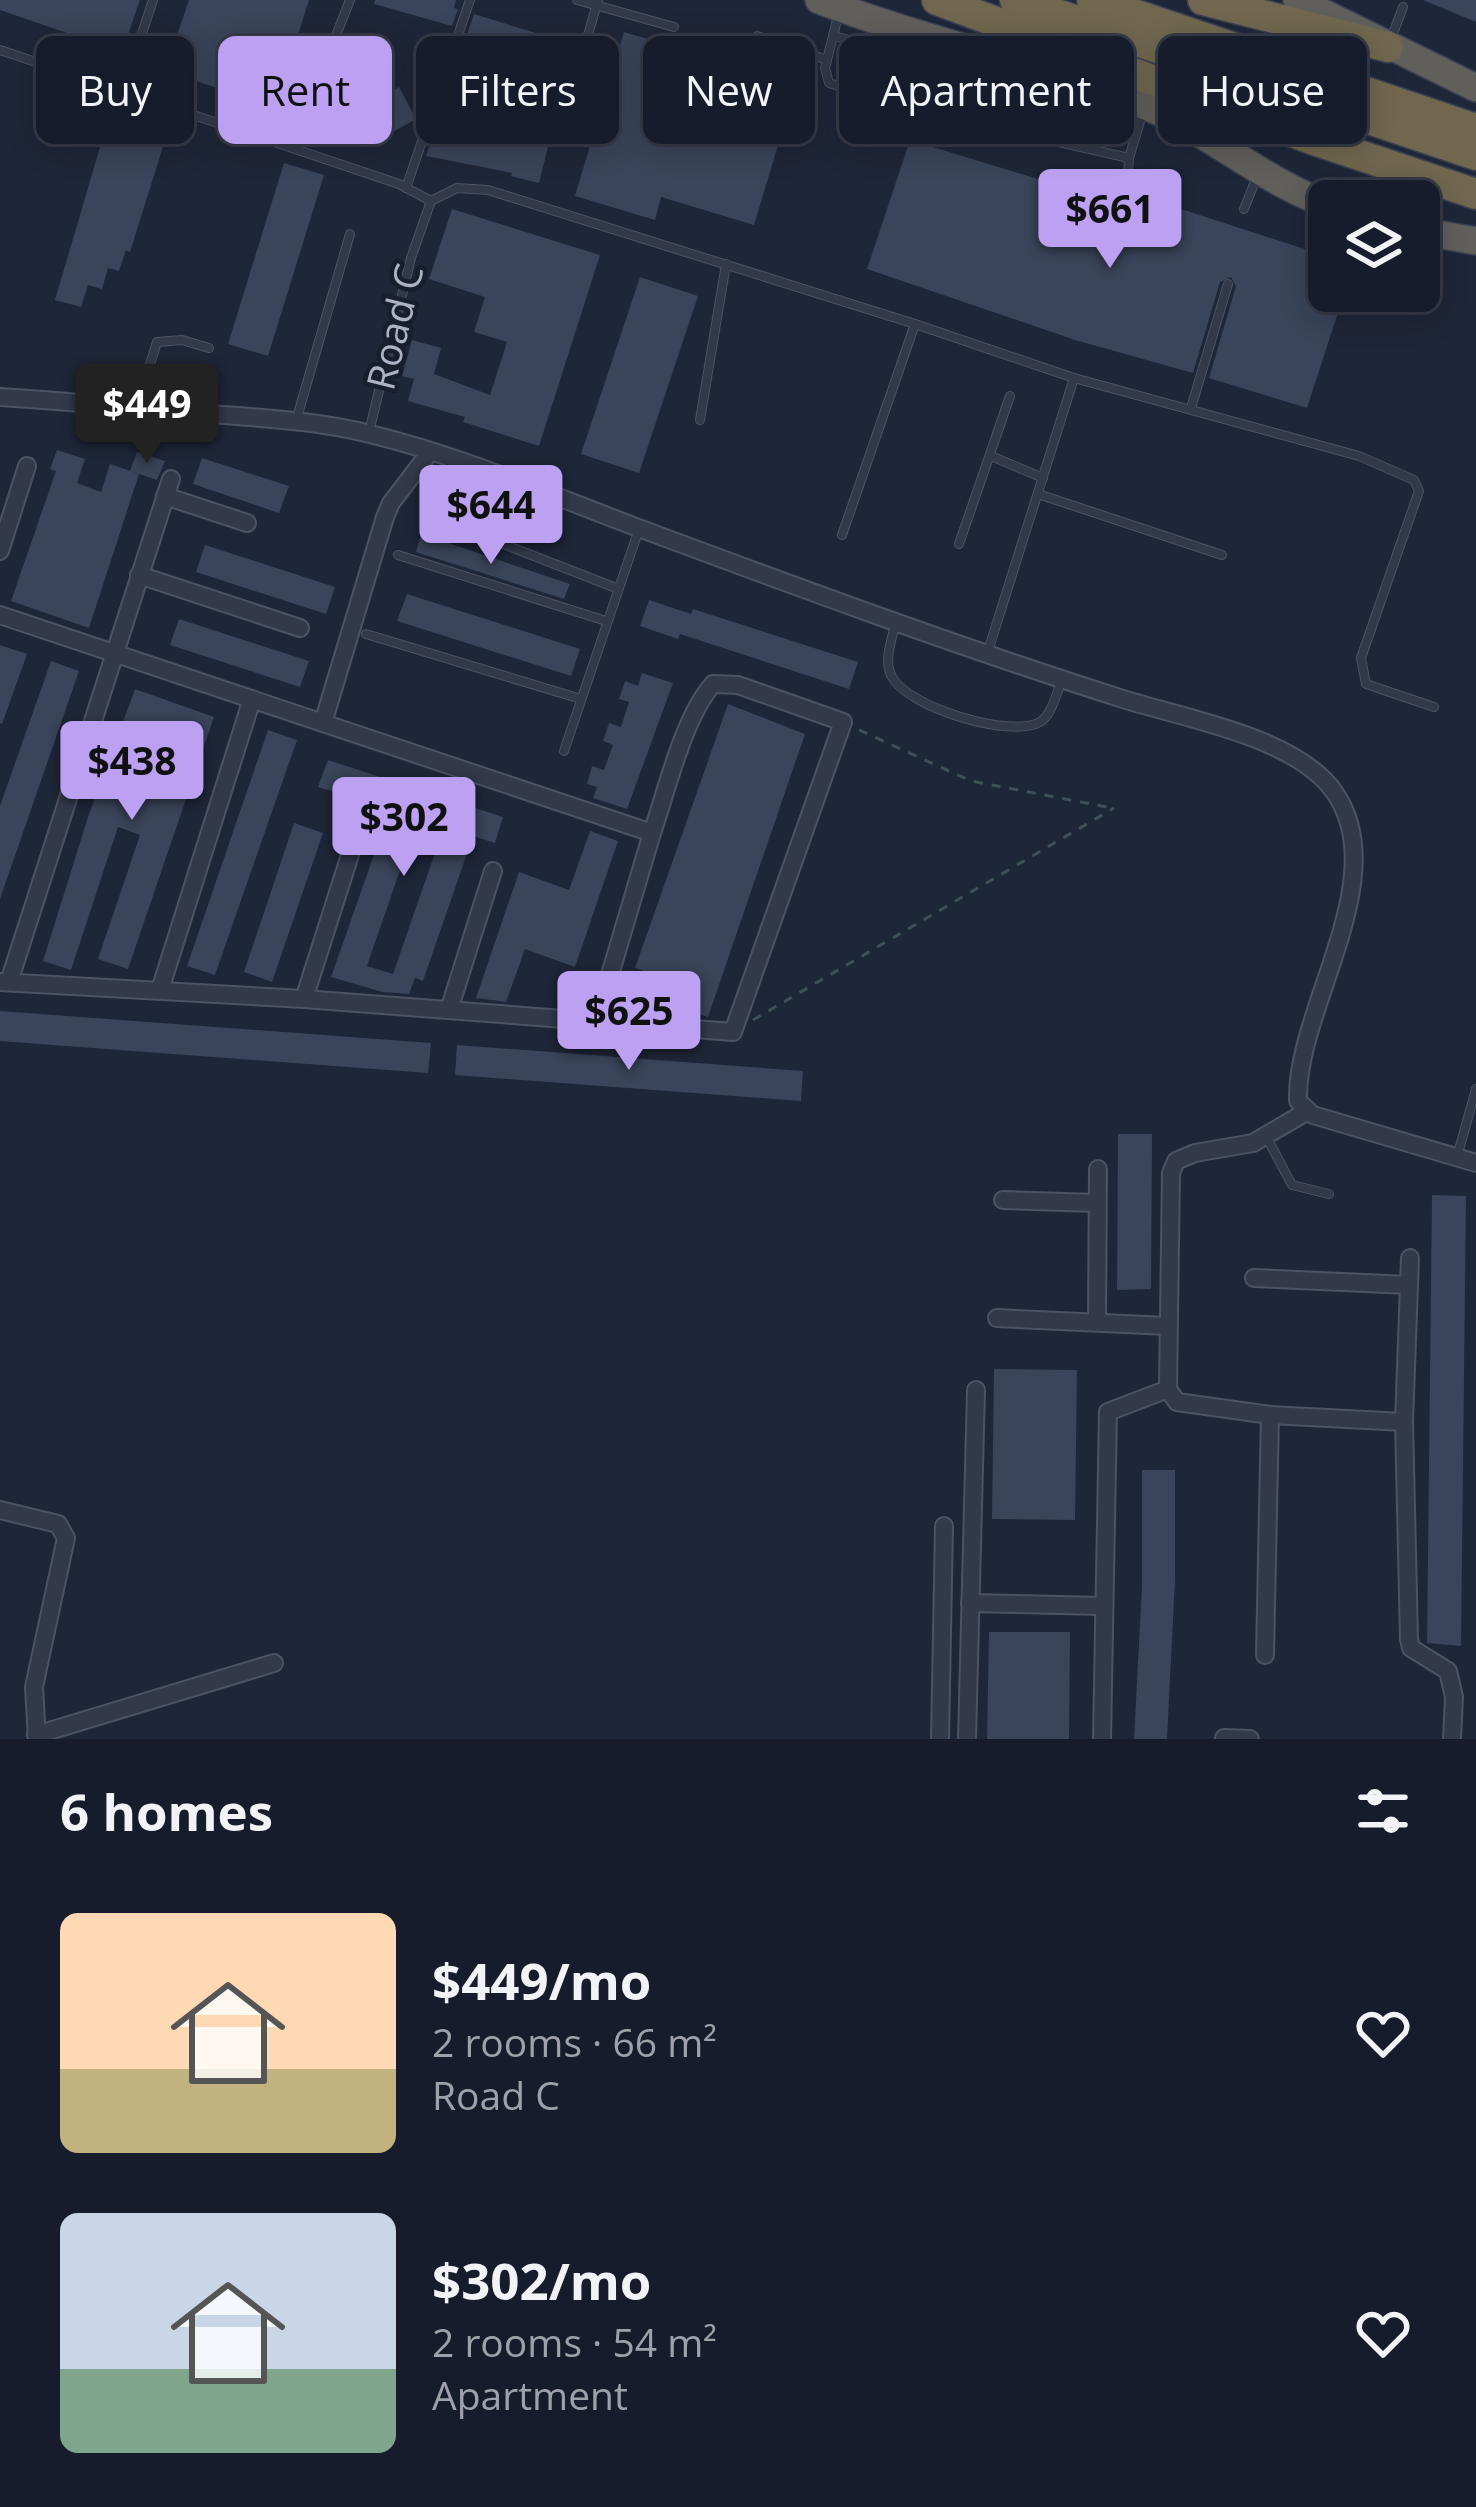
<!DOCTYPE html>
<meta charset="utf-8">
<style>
body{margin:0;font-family:"Open Sans",sans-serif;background:#1f2533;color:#f1f3f6;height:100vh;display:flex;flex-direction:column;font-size:45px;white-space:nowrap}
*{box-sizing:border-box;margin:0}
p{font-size:39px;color:#9ea1a9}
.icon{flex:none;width:66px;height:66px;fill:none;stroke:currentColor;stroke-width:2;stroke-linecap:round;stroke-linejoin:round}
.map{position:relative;height:1739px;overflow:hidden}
.details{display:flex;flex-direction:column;background:#161c2b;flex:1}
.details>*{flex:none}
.top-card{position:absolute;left:36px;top:36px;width:1404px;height:108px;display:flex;gap:24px}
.controls{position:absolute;left:1308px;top:180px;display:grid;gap:24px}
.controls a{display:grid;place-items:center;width:132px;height:132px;border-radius:18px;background:#161c2b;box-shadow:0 6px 30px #0003,0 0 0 3px #353a47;font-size:60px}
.price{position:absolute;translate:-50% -102px;padding:0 27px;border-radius:12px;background:#bca0f2;color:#111;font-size:39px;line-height:78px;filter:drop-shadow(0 3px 6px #0008)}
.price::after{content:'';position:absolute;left:50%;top:72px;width:36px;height:27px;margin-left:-18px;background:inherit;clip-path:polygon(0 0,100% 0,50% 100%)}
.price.on{background:#222;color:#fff}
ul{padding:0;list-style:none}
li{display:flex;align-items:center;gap:36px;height:300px;padding:0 60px}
li span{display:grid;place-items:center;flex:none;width:336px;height:240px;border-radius:18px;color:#555}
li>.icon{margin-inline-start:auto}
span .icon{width:144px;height:144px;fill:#fffc;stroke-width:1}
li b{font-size:51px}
h2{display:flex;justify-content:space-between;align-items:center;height:144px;padding:0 60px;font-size:51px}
.chip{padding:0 42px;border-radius:18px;background:#161c2b;box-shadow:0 6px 30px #0003,0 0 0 3px #353a47;font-size:42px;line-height:108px}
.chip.on{background:#bca0f2;color:#111}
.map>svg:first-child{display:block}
</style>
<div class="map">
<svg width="1476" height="1739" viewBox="0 0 1476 1739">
<rect width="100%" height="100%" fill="#1e2639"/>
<g fill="#3a445a" fill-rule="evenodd">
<path d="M 0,0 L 140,0 L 122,52 L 0,10 Z"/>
<path d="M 189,0 L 309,0 L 275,107 L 165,71 Z"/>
<path d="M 375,0 L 456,0 L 454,8 L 458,9 L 452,26 L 374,4 Z"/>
<path d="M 1423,0 L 1476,0 L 1476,22 Z"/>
<path d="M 474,14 L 539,34 L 513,130 L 550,139 L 539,183 L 511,176 L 512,173 L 426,156 Z"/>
<path d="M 624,32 L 702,55 L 699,64 L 794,92 L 754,225 L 661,197 L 655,220 L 575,196 Z"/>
<path d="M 399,87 L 416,119 L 387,135 L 369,104 Z"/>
<path d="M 108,120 L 166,137 L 130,252 L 126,250 L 119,271 L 108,268 L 102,289 L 88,285 L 81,307 L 55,300 Z"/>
<path d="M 910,140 L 1130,207 L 1135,194 L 1329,257 L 1329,291 L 1345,291 L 1307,408 L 1209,378 L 1236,286 L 1231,277 L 1220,282 L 1193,373 L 1075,340 L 867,269 Z"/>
<path d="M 284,163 L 324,175 L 268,356 L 228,344 Z"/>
<path d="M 452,209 L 600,255 L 539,446 L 463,422 L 465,417 L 408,401 L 414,379 L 402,376 L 412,340 L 441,348 L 434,374 L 490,395 L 507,342 L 474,332 L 485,297 L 429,279 Z"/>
<path d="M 640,277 L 698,296 L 639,473 L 581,454 Z"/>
<path d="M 57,450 L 85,459 L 77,483 L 101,492 L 110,464 L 139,474 L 89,628 L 11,601 L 56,471 L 50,469 Z"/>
<path d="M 137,452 L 165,461 L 157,480 L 130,471 Z"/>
<path d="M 202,458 L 289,486 L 279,513 L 193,484 Z"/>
<path d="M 421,534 L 570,584 L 564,599 L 416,552 Z"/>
<path d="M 205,545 L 335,587 L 326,614 L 196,572 Z"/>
<path d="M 407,594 L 580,649 L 571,676 L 397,621 Z"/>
<path d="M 649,600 L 691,614 L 693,609 L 858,662 L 849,689 L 680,634 L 678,639 L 640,626 Z"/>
<path d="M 179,619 L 309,661 L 300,687 L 170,645 Z"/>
<path d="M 0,645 L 27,654 L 2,724 L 0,723 Z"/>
<path d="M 51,661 L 79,671 L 0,899 L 0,806 Z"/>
<path d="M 642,673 L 673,683 L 627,809 L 593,798 L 597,787 L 587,784 L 592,766 L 604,770 L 613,745 L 603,741 L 609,723 L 621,727 L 629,702 L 619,699 L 625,681 L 638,686 Z"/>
<path d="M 135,689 L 214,717 L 128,969 L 98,959 L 140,835 L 118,827 L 71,970 L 43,961 L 88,817 Z"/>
<path d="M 728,704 L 805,734 L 708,1017 L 679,1008 L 687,986 L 635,968 Z"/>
<path d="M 268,730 L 297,740 L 215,975 L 187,966 Z"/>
<path d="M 328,760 L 503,817 L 495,843 L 473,836 L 423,981 L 415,978 L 409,994 L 382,992 L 331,977 L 390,809 L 318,787 ZM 418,818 L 444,827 L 393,974 L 367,966 Z"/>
<path d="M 294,823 L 323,833 L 272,982 L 244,972 Z"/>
<path d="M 590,831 L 618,841 L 575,967 L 525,949 L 506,1002 L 476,998 L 519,872 L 569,890 Z"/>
<path d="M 0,1011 L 431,1043 L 428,1073 L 0,1041 Z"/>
<path d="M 457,1045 L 803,1071 L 801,1101 L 455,1075 Z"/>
<path d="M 1118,1134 L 1152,1134 L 1151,1289 L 1117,1290 Z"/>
<path d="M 1432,1195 L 1466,1196 L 1461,1646 L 1427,1643 Z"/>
<path d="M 994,1369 L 1077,1370 L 1075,1520 L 992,1519 Z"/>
<path d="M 1142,1470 L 1175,1470 L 1175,1580 L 1167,1739 L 1134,1739 L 1142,1586 Z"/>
<path d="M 989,1632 L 1070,1632 L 1069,1739 L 987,1739 Z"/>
</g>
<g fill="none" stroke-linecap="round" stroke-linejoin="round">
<g stroke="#4c5365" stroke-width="10">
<g id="service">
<path d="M 577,0 L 674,27"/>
<path d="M 838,16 L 833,36 L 950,64"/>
<path d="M 757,36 L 827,60"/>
<path d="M 833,36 L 825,68 L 829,83 L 886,101"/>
<path d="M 1391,39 L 1403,7"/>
<path d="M 0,50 L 399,184 L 431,201"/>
<path d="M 314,91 L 350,0"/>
<path d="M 138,97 L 136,52 L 153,0"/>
<path d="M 940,115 L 1129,158"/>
<path d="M 931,134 L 947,93 L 951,65 L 1139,122"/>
<path d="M 559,137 L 598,0"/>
<path d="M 406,188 L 470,0"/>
<path d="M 1127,196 L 1129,158 L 1141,118"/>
<path d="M 1244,209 L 1258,174"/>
<path d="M 136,408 L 157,342 L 182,340 L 209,348"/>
<path d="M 1191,408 L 1228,284"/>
<path d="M 700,420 L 726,264"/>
<path d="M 296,421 L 350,234"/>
<path d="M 369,432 L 411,258 L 431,201 L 457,188 L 488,190 L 915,324 L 1074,378 L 1359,456 L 1414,480 L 1419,491 L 1361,658 L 1366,684 L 1434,707"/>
<path d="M 991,456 L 1043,478"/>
<path d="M 451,460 L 436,504 L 444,521 L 616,588"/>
<path d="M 1038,494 L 1222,555"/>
<path d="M 842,535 L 915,324"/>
<path d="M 959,544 L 1010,396"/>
<path d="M 398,555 L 606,621"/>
<path d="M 896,622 C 892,639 883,661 892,677 C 908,707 1010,739 1040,722 C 1052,715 1056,693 1062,681"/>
<path d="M 366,634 L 581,699"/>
<path d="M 988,651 L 1074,378"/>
<path d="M 564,751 L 639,529"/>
<path d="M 1266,1136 L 1292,1185 L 1329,1194"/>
<path d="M 1457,1157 L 1476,1089"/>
</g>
</g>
<g stroke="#4c5365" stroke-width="20">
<g id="minor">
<path d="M 0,397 C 66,401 133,408 199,413 C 256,418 315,420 370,434 C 461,456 548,494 636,527 C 797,587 959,647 1123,699 C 1186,719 1297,737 1335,793 C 1394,879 1295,1010 1298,1101 L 1313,1115 L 1476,1163"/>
<path d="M 165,496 L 247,523"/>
<path d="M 0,551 L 27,466"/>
<path d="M 139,575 L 300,628"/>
<path d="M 0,615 L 652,833 L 596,1022"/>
<path d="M 323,723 L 385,517 L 391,503 L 430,452"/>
<path d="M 0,982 L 304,999 L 733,1032 L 843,722 L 738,685 L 713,684 C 683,718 667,790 652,833"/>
<path d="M 9,982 L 171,479"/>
<path d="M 160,990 L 252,699"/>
<path d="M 304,999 L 357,833"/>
<path d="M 449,1010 L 493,871"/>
<path d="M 1306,1112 L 1253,1143 L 1195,1153 L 1176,1161 L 1171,1173 L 1168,1389 L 1177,1402 L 1270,1415 L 1404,1422"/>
<path d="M 1003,1200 L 1097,1203"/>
<path d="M 1410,1258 L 1404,1422 L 1409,1639 L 1411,1648 L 1448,1671 L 1454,1697 L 1452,1739"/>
<path d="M 1254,1278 L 1409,1285"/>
<path d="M 997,1318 L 1168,1326"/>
<path d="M 1097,1322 L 1098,1169"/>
<path d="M 0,1510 L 58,1524 L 66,1538 L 34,1687 L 37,1739"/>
<path d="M 970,1603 L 1102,1606"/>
<path d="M 1265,1655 L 1270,1415"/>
<path d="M 36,1735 L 274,1663"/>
<path d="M 1224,1738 L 1250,1739"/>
<path d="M 940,1739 L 944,1526"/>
<path d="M 967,1739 L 976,1390"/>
<path d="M 1102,1739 L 1108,1412 L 1168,1389"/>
</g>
</g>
<g stroke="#394051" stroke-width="30">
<g id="trunk">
<path d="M 819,0 C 925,41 1037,64 1143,105 C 1209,131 1262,181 1329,205"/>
<path d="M 1297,0 L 1476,88"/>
<path d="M 1419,231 L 1476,241"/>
</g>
</g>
<g stroke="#394051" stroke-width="33">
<g id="motorway">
<path d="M 937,0 L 1314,140 L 1476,194"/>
<path d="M 1015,0 L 1476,155"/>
<path d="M 1092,0 L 1476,129"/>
<path d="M 1203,0 L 1388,47"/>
</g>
</g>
<g stroke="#3e5158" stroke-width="3" stroke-dasharray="9 9" stroke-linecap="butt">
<path d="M 859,730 L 971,781 L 1112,808"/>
<path d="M 753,1020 L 1114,808"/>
</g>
<use href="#service" stroke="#32394a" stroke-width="8"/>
<use href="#minor" stroke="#32394a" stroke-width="16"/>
<use href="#trunk" stroke="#605f5c" stroke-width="27"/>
<use href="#motorway" stroke="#70674e" stroke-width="30"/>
</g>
<g text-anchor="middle" stroke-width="9" stroke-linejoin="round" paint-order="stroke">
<g font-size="39" fill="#acb3c7" stroke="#171e2e">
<text transform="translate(395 327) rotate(-76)" y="14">Road C</text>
</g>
</g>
</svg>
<div class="controls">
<a><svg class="icon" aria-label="layers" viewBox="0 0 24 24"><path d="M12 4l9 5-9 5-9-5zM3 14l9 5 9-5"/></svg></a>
</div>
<b class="price" style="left:1110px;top:271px">$661</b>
<b class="price on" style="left:147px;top:466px">$449</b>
<b class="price" style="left:491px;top:567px">$644</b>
<b class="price" style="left:132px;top:823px">$438</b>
<b class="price" style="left:404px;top:879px">$302</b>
<b class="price" style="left:629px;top:1073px">$625</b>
<div class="top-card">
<a class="chip">Buy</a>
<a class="chip on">Rent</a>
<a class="chip">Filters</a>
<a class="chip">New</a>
<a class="chip">Apartment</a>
<a class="chip">House</a>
</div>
</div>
<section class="details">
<h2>6 homes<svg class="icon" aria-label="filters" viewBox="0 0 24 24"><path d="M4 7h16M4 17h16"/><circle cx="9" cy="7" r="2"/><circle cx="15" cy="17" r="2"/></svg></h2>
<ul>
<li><span style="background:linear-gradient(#ffd9b3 65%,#c2b280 0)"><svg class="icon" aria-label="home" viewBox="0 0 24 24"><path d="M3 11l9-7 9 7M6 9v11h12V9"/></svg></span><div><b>$449/mo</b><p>2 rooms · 66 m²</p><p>Road C</p></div><svg class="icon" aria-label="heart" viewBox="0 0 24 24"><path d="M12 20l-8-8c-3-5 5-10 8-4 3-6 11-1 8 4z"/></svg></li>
<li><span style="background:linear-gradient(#c9d6e8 65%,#7fa58c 0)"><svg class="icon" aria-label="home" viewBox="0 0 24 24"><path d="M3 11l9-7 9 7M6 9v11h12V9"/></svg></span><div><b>$302/mo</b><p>2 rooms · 54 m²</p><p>Apartment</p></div><svg class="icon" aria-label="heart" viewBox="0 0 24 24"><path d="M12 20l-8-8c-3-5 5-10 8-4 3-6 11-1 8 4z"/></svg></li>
</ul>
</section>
